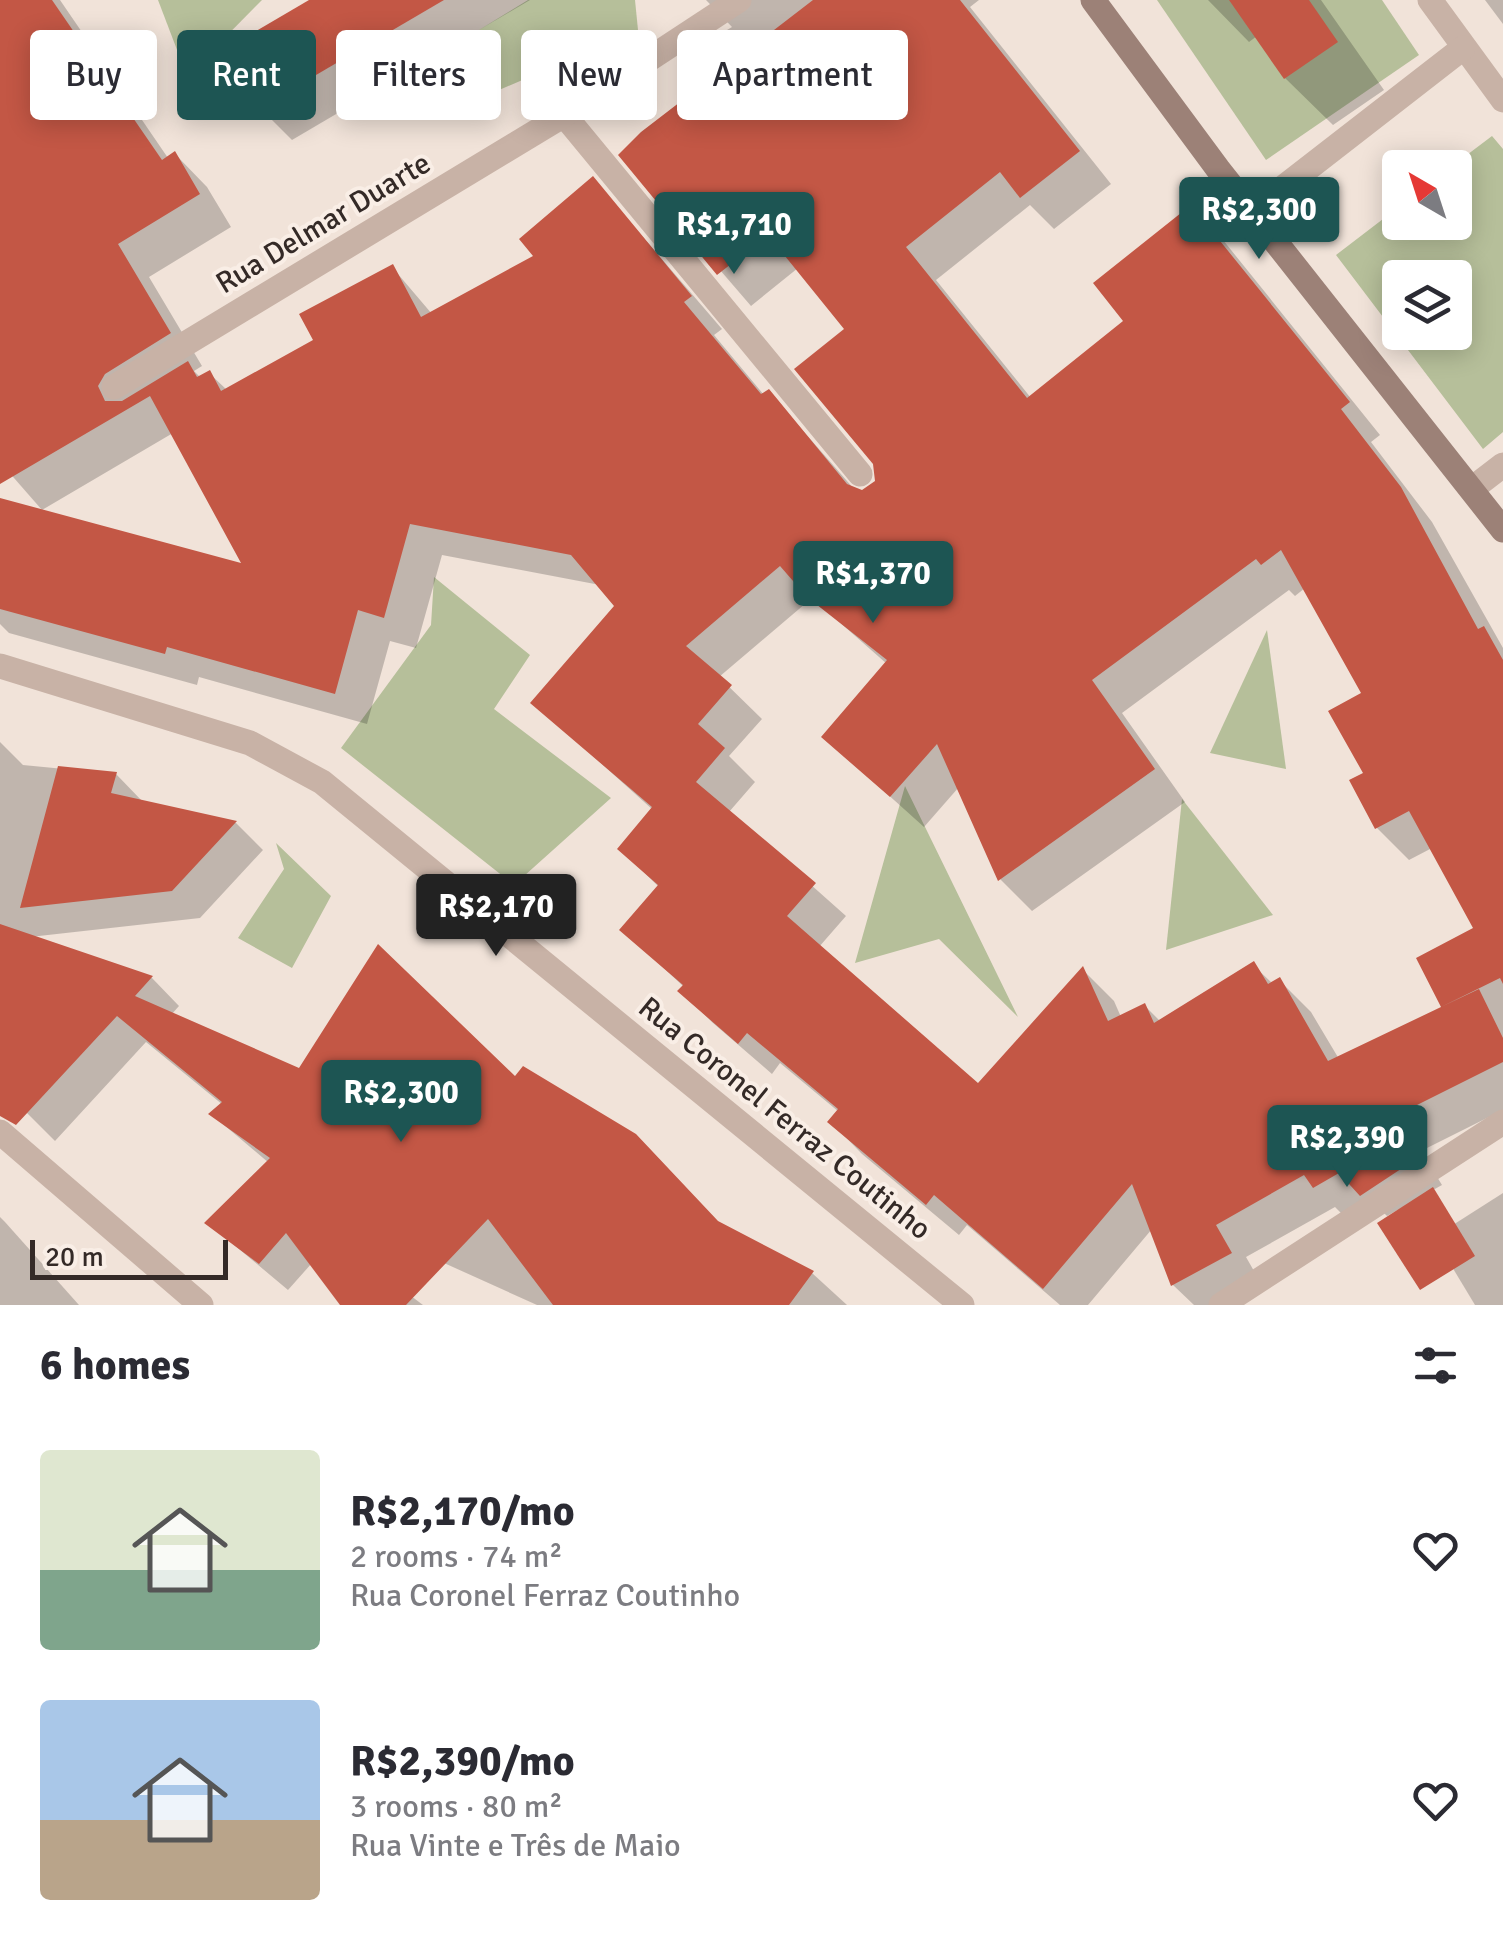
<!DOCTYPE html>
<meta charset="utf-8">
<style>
body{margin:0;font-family:Signika,sans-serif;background:#f7f7f7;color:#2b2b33;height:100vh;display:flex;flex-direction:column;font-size:38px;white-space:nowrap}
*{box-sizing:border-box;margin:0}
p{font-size:32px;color:#7c7c81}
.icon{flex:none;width:55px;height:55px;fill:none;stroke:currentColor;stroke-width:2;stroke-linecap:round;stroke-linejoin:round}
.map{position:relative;height:1305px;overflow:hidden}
.sheet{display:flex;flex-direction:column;background:#fff;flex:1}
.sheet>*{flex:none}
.banner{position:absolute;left:30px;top:30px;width:1000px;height:90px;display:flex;gap:20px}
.needle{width:65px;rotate:321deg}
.fabs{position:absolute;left:1382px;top:150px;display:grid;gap:20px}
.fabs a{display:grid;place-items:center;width:90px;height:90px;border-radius:10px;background:#fff;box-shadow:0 5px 25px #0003;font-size:50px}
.scale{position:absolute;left:30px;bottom:25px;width:198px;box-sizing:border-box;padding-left:10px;border:5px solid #342a27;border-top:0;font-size:28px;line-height:35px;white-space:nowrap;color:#342a27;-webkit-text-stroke:8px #f9eee6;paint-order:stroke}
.price{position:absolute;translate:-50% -85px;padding:0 22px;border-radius:10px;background:#1d5553;color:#fff;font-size:32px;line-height:65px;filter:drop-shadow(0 2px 5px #0008)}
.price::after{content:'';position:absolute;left:50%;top:60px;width:30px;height:22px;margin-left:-15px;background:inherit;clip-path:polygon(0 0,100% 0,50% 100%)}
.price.current{background:#222;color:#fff}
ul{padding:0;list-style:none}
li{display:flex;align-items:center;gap:30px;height:250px;padding:0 40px}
li span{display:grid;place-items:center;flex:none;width:280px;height:200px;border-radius:10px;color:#555}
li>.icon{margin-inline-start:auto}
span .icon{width:120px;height:120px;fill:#fffc;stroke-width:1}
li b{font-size:42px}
h2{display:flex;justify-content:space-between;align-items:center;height:120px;padding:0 40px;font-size:42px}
.tag{padding:0 35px;border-radius:10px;background:#fff;box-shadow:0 5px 25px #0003;font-size:35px;line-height:90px}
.tag.current{background:#1d5553;color:#fff}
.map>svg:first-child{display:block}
</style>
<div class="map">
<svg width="1503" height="1305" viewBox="0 0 1503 1305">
<rect width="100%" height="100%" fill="#f1e3d9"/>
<g fill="#b6bf9a" fill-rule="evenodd">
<path d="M 158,0 L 262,0 L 187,76 Z"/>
<path d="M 528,0 L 635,0 L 638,30 L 483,97 L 469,36 Z"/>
<path d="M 1157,0 L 1382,0 L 1419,55 L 1266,160 Z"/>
<path d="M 1492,136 L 1503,149 L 1503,432 L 1483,449 L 1336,255 L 1400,206 L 1400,222 L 1455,222 L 1455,168 L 1451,167 ZM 1400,278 L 1455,278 L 1455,332 L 1400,332 Z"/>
<path d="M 434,577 L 530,655 L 494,709 L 611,798 L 514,885 L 341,748 L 431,625 Z"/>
<path d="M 1267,630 L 1286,769 L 1210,753 Z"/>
<path d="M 905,786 L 1018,1017 L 939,939 L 855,963 Z"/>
<path d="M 1182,799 L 1273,915 L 1166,950 Z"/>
<path d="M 276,843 L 331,896 L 292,968 L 238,938 L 284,869 Z"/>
</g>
<g fill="#0003" fill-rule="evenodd">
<path d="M 0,0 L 60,0 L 168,158 L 175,154 L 207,187 L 231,227 L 149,277 L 202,366 L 194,371 L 201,378 L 209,373 L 227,390 L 316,341 L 392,267 L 432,314 L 537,256 L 593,179 L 722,329 L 714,335 L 764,395 L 769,392 L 854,489 L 864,493 L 878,480 L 847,329 L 798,268 L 751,306 L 621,155 L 744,55 L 727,30 L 732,27 L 706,0 L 979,0 L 970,7 L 1111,184 L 1054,229 L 1030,205 L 936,280 L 1031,398 L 1126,321 L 1191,208 L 1223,240 L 1380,435 L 1371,442 L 1432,522 L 1503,648 L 1503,1110 L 1421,1151 L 1442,1185 L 1387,1216 L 1383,1212 L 1347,1219 L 1335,1207 L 1246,1257 L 1262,1285 L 1226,1305 L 1194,1305 L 1173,1285 L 1152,1229 L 1088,1305 L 1060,1305 L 967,1225 L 959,1235 L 862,1154 L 831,1122 L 839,1112 L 780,1063 L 772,1074 L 713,1023 L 681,991 L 684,987 L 623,930 L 659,887 L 620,849 L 653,810 L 534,703 L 617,606 L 600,585 L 442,555 L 416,648 L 390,641 L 367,724 L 199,677 L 197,685 L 9,633 L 0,624 L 0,501 L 246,567 L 173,433 L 42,510 L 0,462 ZM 1305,588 L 1364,694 L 1366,774 L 1377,828 L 1409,860 L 1432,848 L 1476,929 L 1419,959 L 1444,1008 L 1339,1059 L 1311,1012 L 1279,980 L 1273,984 L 1253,965 L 1161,1022 L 1145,1006 L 1121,1017 L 1114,1001 L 1083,970 L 979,1087 L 819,947 L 846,916 L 729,812 L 755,782 L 729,756 L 762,719 L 719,677 L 812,598 L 887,664 L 824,737 L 924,827 L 959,787 L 1000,879 L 1032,911 L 1185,802 L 1122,713 L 1289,590 L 1295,596 Z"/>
<path d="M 314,0 L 530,0 L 292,140 L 260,108 L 228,50 Z"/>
<path d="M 1208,0 L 1321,0 L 1384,90 L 1333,125 L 1285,78 L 1257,36 L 1249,42 Z"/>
<path d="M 1485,0 L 1503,0 L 1503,24 Z"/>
<path d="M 0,742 L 23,765 L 116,774 L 144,803 L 236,823 L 263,850 L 200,918 L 30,937 L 152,978 L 179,1006 L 171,1015 L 300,1071 L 515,1079 L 720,1225 L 812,1273 L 847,1305 L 537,1305 L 340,1216 L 329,1234 L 423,1305 L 344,1305 L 312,1263 L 288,1290 L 208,1223 L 269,1163 L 211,1114 L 223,1105 L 146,1042 L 55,1141 L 27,1113 L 0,1075 Z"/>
<path d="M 1503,1193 L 1503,1305 L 1475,1305 L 1434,1237 Z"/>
<path d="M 0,1217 L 5,1222 L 79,1305 L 0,1305 Z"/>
</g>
<g fill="#c35745" fill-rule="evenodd">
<path d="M 0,0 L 52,0 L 162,160 L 175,151 L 200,194 L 118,244 L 171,333 L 105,374 L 98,386 L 105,401 L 122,401 L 188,361 L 197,377 L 210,370 L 221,391 L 313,340 L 299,314 L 393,264 L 421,317 L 533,256 L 519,239 L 593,176 L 692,296 L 684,302 L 761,394 L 769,389 L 847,484 L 862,490 L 875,481 L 873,464 L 794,369 L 844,329 L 768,235 L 717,275 L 618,155 L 641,132 L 813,0 L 960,0 L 1080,151 L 1020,198 L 1000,172 L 906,247 L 1027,398 L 1123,321 L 1093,283 L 1191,205 L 1350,402 L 1341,409 L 1401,487 L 1478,629 L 1484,626 L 1503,660 L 1503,984 L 1500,978 L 1441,1007 L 1479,989 L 1503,1038 L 1503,1062 L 1391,1118 L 1416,1159 L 1360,1196 L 1339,1173 L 1313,1188 L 1304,1175 L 1216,1225 L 1232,1253 L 1171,1286 L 1132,1184 L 1043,1289 L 934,1195 L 926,1205 L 827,1122 L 838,1109 L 747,1033 L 738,1044 L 677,991 L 683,985 L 619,930 L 658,885 L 617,849 L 652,807 L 530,703 L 614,606 L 571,555 L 410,524 L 384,618 L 358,610 L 335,694 L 167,647 L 165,654 L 0,609 L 0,498 L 241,563 L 150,396 L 0,484 ZM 1281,550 L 1361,693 L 1328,711 L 1363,773 L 1349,780 L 1375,829 L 1409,811 L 1473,928 L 1416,958 L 1441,1007 L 1328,1061 L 1280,977 L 1268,984 L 1254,961 L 1154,1023 L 1145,1003 L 1108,1021 L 1083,966 L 978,1083 L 787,916 L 816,883 L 696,782 L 725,748 L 698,724 L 732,685 L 686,646 L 780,566 L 807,597 L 887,660 L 821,737 L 890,797 L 937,744 L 998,881 L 1155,769 L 1092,680 L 1256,559 L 1261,565 Z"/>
<path d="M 309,0 L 444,0 L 258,109 L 224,50 Z"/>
<path d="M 1229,0 L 1309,0 L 1338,42 L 1284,79 Z"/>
<path d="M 58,766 L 117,772 L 111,793 L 237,821 L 172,891 L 20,908 Z"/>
<path d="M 0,924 L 153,976 L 135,996 L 299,1068 L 378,944 L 515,1076 L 523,1066 L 636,1134 L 718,1221 L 814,1271 L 789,1305 L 553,1305 L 488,1219 L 406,1305 L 340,1305 L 286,1233 L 259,1264 L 204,1223 L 270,1158 L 208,1114 L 222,1102 L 117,1016 L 16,1125 L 0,1116 Z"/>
<path d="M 1433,1187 L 1475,1256 L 1420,1290 L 1377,1223 Z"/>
</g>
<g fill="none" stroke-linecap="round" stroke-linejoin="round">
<g stroke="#c8b2a6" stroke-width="25">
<path d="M 1430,0 L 1503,100"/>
<path d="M 564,115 L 860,474"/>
<path d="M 1253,211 L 1463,48"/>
<path d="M 114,387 L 564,115 L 739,0"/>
<path d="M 1473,488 L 1503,465"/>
<path d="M 0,666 L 250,743 L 322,782 L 962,1305"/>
<path d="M 0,1132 L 201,1305"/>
<path d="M 1221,1305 L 1503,1122"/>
</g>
<path stroke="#9c8177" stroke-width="25" d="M 1093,0 L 1218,169 L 1503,530"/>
</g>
<g text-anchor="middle" stroke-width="8" stroke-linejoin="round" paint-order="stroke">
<g font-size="30" fill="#342a27" stroke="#f9eee6">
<text transform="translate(323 223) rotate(-31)" y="10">Rua Delmar Duarte</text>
<text transform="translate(785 1118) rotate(39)" y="10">Rua Coronel Ferraz Coutinho</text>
</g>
</g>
</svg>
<div class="fabs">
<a><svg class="needle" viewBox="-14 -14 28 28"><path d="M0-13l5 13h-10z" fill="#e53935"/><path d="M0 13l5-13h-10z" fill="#7c7c81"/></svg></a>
<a><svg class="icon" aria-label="layers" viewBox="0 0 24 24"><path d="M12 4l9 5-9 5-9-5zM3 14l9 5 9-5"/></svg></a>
</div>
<div class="scale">20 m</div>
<b class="price" style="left:1259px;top:262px">R$2,300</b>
<b class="price" style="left:734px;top:277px">R$1,710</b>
<b class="price" style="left:873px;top:626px">R$1,370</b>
<b class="price current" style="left:496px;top:959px">R$2,170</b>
<b class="price" style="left:401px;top:1145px">R$2,300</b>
<b class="price" style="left:1347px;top:1190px">R$2,390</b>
<div class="banner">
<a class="tag">Buy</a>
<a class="tag current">Rent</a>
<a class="tag">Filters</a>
<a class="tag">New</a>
<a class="tag">Apartment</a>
</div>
</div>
<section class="sheet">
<h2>6 homes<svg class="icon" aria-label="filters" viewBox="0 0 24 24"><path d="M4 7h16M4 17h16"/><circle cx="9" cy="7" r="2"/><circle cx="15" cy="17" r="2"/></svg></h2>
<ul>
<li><span style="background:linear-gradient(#dfe7d0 60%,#7fa58c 0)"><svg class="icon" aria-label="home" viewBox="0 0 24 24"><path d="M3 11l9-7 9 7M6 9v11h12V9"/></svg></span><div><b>R$2,170/mo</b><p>2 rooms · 74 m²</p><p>Rua Coronel Ferraz Coutinho</p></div><svg class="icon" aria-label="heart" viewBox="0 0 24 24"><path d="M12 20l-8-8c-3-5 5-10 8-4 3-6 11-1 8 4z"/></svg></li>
<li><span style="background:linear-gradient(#a9c7e8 60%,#b9a48a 0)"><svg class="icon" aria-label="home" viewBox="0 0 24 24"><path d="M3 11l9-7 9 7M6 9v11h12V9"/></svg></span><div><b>R$2,390/mo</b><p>3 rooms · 80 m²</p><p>Rua Vinte e Três de Maio</p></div><svg class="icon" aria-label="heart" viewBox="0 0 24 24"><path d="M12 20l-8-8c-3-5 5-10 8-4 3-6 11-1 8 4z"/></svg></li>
</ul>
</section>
